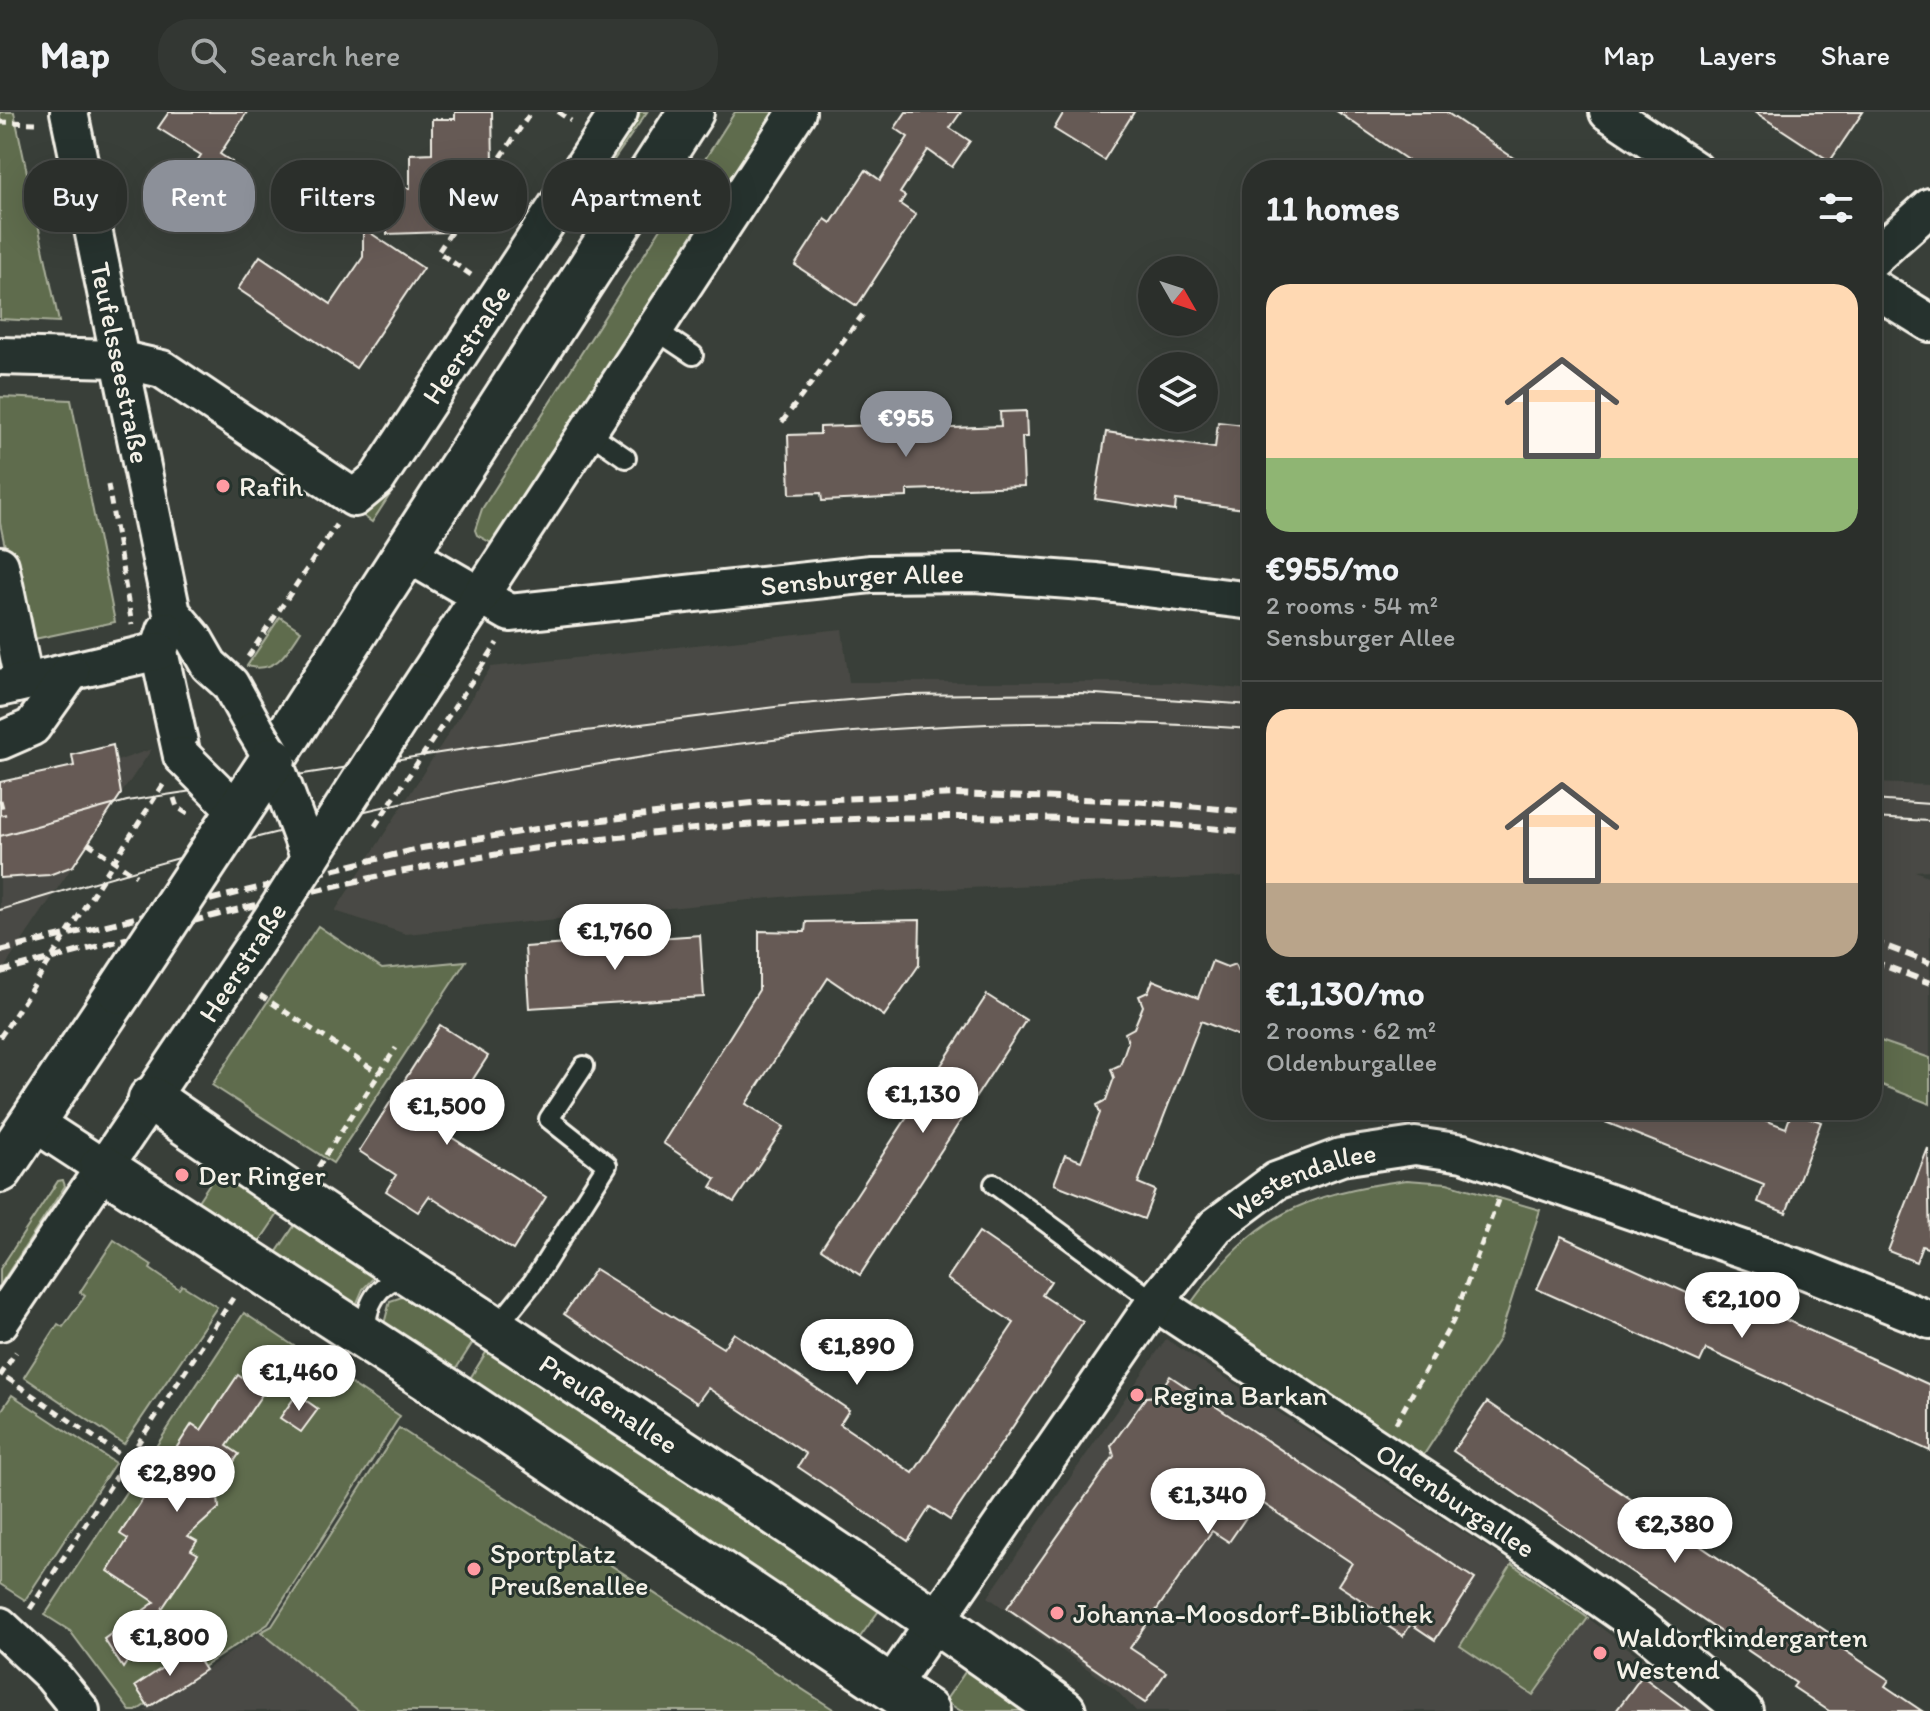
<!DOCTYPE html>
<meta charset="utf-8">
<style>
body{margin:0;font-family:Itim,sans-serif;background:#333733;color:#f1f3f6;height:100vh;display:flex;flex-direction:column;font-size:30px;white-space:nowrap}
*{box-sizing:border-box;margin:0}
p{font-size:26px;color:#a6a9a9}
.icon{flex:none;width:44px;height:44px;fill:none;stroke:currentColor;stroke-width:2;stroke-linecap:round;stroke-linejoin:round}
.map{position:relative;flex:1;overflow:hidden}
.sheet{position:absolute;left:1242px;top:48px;width:640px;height:960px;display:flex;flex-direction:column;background:#2b2f2b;border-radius:32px;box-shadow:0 8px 32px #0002,0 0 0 2px #474a47}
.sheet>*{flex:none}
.top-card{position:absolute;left:24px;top:48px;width:760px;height:72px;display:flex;gap:16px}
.needle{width:52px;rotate:129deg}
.fabs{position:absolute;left:1138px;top:144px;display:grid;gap:16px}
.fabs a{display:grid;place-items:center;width:80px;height:80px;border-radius:50%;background:#2b2f2b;box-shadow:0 8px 32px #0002,0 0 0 2px #474a47;font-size:40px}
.price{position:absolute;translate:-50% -68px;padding:0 18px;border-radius:28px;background:#fff;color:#222;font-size:26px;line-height:52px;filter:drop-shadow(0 2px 4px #0008)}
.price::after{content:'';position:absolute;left:50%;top:48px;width:24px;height:18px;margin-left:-12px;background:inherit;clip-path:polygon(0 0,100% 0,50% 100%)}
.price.on{background:#8c9099;color:#fff}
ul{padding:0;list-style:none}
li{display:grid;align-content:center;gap:16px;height:424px;padding:0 24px}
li+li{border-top:2px solid #474a47}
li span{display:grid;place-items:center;height:248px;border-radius:24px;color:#555}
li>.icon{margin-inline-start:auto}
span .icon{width:144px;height:144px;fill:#fffc;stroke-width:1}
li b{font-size:34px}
h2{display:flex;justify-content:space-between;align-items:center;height:96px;padding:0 24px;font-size:34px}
.pill{padding:0 28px;border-radius:32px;background:#2b2f2b;box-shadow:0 8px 32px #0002,0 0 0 2px #474a47;font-size:28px;line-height:72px}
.pill.on{background:#8c9099;color:#fff}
header{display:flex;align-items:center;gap:48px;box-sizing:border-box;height:112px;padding:0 40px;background:#2b2f2b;border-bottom:2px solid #474a47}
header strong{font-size:38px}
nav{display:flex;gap:44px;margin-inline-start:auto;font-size:28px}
.search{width:560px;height:72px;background:#333733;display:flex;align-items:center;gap:20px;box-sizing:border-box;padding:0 28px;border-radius:32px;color:#a6a9a9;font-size:30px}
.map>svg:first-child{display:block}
</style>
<header>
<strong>Map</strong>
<div class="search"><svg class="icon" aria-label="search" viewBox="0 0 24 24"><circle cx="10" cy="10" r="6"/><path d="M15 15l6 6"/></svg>Search here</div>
<nav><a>Map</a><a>Layers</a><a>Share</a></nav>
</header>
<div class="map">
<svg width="1930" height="1599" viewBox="0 0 1930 1599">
<rect width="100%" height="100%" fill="#393f39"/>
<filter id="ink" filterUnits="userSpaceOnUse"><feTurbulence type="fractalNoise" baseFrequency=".0125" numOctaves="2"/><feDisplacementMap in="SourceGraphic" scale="16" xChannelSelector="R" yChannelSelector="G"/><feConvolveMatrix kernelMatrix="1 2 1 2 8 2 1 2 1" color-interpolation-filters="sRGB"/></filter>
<g filter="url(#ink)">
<g fill="#494a44">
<path d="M 842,517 L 849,570 L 1170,570 L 1252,578 L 1252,764 L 801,783 L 406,822 L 335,799 L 491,555 Z"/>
<path d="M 152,637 L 121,682 L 0,862 L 0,689 Z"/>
<path d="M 1872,671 L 1930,673 L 1930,758 L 1915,759 L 1930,765 L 1930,946 L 1872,926 Z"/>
<path d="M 1166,1227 L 1512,1452 L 1460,1534 L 1533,1583 L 1588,1506 L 1712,1599 L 1136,1599 L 1114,1576 L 988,1485 Z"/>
<path d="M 261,1520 L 359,1599 L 144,1599 Z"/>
</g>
<g fill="#5e6c4d" stroke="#a9ae9a" stroke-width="2">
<path d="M 0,0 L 14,0 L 59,210 L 0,207 Z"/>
<path d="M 633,0 L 647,0 L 531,168 L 372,410 L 355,398 Z"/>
<path d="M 735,0 L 784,0 L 495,433 L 477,423 L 475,418 L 482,397 Z"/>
<path d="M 0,285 L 71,288 L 115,510 L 25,529 L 0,411 Z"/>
<path d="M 280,505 L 301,519 C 287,540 276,562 247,554 Z"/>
<path d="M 318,814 L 382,857 L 466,849 L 333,1051 L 212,973 Z"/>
<path d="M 1872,926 L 1930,946 L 1930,992 L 1872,969 Z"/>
<path d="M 220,1056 L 282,1096 L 255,1136 L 194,1095 Z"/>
<path d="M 63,1068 L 65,1074 L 0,1173 L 0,1157 L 58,1069 Z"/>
<path d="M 1407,1068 L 1447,1071 L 1540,1098 L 1499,1227 L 1423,1344 L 1191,1191 C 1255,1103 1302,1082 1407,1068 Z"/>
<path d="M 299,1107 L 379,1160 L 363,1177 L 353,1200 L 272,1147 Z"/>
<path d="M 114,1128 L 152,1153 L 150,1157 L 179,1177 L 182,1173 L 217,1195 L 124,1332 L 24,1265 L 58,1212 L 63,1215 L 85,1184 L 80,1180 Z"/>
<path d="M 402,1185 L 413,1187 L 475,1227 L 452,1263 L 384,1212 L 390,1189 Z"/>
<path d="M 244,1201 L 400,1304 L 268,1512 L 136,1599 L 130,1599 L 70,1519 L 45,1503 Z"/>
<path d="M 490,1234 L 883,1493 L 853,1535 L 466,1273 Z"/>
<path d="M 12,1283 L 115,1351 L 25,1488 L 0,1472 L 0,1301 Z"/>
<path d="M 399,1316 L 836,1599 L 359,1599 L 261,1520 L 272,1514 Z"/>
<path d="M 1512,1452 L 1588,1506 L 1533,1583 L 1460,1534 Z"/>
<path d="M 970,1553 L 1038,1599 L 961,1599 L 945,1589 Z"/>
</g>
<g fill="#665a54" stroke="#f4f1e8" stroke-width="2">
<path d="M 169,0 L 247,0 L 220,42 L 232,50 L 198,102 L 172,86 L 201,43 L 158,16 Z"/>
<path d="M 455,0 L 492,0 L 493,51 L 470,51 L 470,85 L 446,85 L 446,120 L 387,122 L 387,76 L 410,76 L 410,42 L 432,41 L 432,7 L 455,7 Z"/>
<path d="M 906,0 L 961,0 L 950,16 L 970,29 L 952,55 L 928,38 L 900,81 L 905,84 L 900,92 L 916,103 L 857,194 L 795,153 L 825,107 L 831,111 L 866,58 L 880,68 L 908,25 L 895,16 Z"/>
<path d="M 1064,0 L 1134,0 L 1104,48 L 1054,17 Z"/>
<path d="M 1338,0 L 1446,0 L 1531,58 L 1422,58 Z"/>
<path d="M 1755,0 L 1863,0 L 1830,49 Z"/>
<path d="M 363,116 L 423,156 L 356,256 L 238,177 L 260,144 L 331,192 L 363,145 Z"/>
<path d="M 1026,299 L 1027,325 L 1022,325 L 1024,374 L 907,378 L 907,385 L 822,389 L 821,381 L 790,382 L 788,323 L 820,322 L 820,315 L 904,312 L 904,318 L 1001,314 L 1000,300 Z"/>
<path d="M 1218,310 L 1252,314 L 1252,398 L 1176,388 L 1175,399 L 1095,387 L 1106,320 L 1215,336 Z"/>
<path d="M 113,633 L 121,682 L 73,754 L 49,763 L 0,766 L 0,670 L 74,654 L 72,643 Z"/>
<path d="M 920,808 L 919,853 L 884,904 L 828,866 L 746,992 L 784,1015 L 734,1090 L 711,1075 L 716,1067 L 663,1031 L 759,878 L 759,819 L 805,820 L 806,810 Z"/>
<path d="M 700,823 L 704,885 L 529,896 L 525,835 Z"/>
<path d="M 1212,849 L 1227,855 L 1235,852 L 1238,859 L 1252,865 L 1252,929 L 1201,909 L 1138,1071 L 1155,1078 L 1144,1107 L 1054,1072 L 1065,1043 L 1081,1049 L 1100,1001 L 1097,993 L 1106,988 L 1114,966 L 1111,957 L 1120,953 L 1128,930 L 1125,921 L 1134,916 L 1143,894 L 1139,884 L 1148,880 L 1153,868 L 1198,886 Z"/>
<path d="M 987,883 L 1026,908 L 860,1163 L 821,1137 Z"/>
<path d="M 440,913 L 488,944 L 440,1018 L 546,1085 L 513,1138 L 429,1084 L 418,1100 L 386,1079 L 396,1063 L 359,1039 Z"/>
<path d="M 1575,998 L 1738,998 L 1786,1016 L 1792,999 L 1821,1010 L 1786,1101 L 1758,1090 L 1764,1073 Z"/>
<path d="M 1928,1036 L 1930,1137 L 1922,1134 L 1916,1150 L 1888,1139 Z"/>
<path d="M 979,1120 L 1051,1169 L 1042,1183 L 1083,1210 L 950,1408 L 930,1395 L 908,1429 L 798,1355 L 806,1342 L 708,1276 L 697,1291 L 564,1202 L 595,1157 L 723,1236 L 734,1221 L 849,1298 L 840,1312 L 913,1361 L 1014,1211 L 947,1167 Z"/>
<path d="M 1561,1124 L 1720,1196 L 1727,1181 L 1930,1273 L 1930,1339 L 1706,1237 L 1700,1250 L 1537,1177 Z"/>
<path d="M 238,1263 L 263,1281 L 227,1334 L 239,1342 L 217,1375 L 219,1396 L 188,1424 L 197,1429 L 191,1438 L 198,1442 L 123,1556 L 104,1527 L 155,1490 L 108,1459 L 128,1427 L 120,1422 L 192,1312 L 201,1318 Z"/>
<path d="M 1170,1264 L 1475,1467 L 1435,1528 L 1411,1512 L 1403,1524 L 1377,1507 L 1381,1501 L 1338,1473 L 1352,1451 L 1258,1388 L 1229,1430 L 1212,1419 L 1130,1536 L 1166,1560 L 1145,1591 L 1007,1496 L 1114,1344 L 1111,1334 L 1146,1285 L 1156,1284 Z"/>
<path d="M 297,1282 L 318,1297 L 301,1320 L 280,1306 Z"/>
<path d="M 1487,1290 L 1835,1525 L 1831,1529 L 1889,1568 L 1885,1574 L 1922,1599 L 1829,1599 L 1793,1575 L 1796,1571 L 1453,1339 Z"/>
<path d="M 191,1537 L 205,1558 L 149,1595 L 135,1574 Z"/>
<path d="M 1642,1564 L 1689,1599 L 1616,1599 Z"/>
</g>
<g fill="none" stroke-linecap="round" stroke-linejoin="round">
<g stroke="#f4f1e8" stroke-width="24">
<g id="service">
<path d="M 654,217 L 693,243"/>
<path d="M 587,319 L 626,346"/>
<path d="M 994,1072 L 1155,1190"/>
<path d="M 494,1218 L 533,1170 L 607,1053 L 549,1007 L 584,954"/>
<path d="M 367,1223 C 364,1192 377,1172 407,1163"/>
</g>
</g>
<g stroke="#f4f1e8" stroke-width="42">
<g id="minor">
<path id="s1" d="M 69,0 L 172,501 L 194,527 L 209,553 L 230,572 L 255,617"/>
<path d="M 1608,0 L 1695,58"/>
<path d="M 1872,147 L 1930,95"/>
<path d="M 1872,175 L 1930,211"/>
<path id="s2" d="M 0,244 L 118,247 L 162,257 L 354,386 L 377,367 L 619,0"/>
<path id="s3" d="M 406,441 L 510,501 L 871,462 L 975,461 L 1097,470 L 1252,489"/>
<path d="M 0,453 L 24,569"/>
<path d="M 166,518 L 159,539 L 182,644"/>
<path d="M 0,576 L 159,539"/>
<path d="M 417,580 L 797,0"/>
<path d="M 0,629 L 32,615 L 71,560"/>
<path d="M 33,1010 L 102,1055"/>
<path id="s4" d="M 1155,1190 L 1536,1441 L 1643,1516 L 1744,1599"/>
<path d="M 0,1210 L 270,809"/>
<path d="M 0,1514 L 52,1563 L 81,1599"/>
<path id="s5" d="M 890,1575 L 1155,1190 L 1216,1114 L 1276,1069 L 1341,1045 L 1415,1034 L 1463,1041 L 1807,1159 L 1930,1208"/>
</g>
</g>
<g stroke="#f4f1e8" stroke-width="50">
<g id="tertiary">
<path id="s6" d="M 151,987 C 452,1196 766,1385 1063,1599"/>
<path d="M 102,1055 L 452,1282 L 926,1599"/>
</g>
</g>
<g stroke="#f4f1e8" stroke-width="50">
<g id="primary">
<path d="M 273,647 L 691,0"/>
<path d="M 0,1058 L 120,879"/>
</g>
</g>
<g stroke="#f4f1e8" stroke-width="5" stroke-dasharray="8 6" stroke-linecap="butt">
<path d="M 558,0 L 571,9"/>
<path d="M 0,10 L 39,11"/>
<path d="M 471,163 L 438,140 L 531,0"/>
<path d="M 782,310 L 864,201"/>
<path d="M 108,373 L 132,513"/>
<path d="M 248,545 L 336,413"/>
<path d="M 480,557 L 497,531"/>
<path d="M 0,688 L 4,704"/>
<path d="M 260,883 L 380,962"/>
<path d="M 0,925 L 7,915"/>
<path d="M 318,1055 L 396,936"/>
<path d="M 0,1264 L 16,1240"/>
<path d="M 7,1266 L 128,1348"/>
<path d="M 1396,1311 L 1453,1209 L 1498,1088"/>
<path d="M 30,1497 L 233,1186"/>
</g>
<use href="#service" stroke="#26332d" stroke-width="18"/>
<use href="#minor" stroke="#26332d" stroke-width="36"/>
<use href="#tertiary" stroke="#26332d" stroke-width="44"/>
<use href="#primary" stroke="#26332d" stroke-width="44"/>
<g stroke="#f4f1e8" stroke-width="2">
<path d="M 1872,688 L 1930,692"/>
<path d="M 1872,706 L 1930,709"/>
<path d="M 0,724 L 127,689 L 570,621 L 791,593 L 907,583 L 1081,581 L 1252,593"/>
<path d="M 0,798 C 403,674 828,585 1252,617"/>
</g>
<g stroke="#f4f1e8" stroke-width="6" stroke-dasharray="12 6" stroke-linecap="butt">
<path d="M 1872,829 L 1930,851"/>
<path d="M 0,839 L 422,736 L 567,712 L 761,690 L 954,682 L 1134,689 L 1252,700"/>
<path d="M 1872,849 L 1930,871"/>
<path d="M 0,860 C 129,827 259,789 390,762 C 674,704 964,691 1252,720"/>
</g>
<g stroke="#f4f1e8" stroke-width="42" stroke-linecap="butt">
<g id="minor-bridge">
<path d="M 255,617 L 273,647 L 310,747"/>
<path d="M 182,644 L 238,700"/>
<path d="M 270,809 L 417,580"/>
</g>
</g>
<g stroke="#f4f1e8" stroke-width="50" stroke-linecap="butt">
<path id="primary-bridge" d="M 120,879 L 273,647"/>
</g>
<g stroke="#f4f1e8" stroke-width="5" stroke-dasharray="8 6" stroke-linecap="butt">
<path d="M 174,686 L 177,695 L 191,704"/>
<path d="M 375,714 L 480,557"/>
<path d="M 88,731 L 136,764"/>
<path d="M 7,915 L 165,670"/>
</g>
<use href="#minor-bridge" stroke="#26332d" stroke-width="36"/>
<use href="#primary-bridge" stroke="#26332d" stroke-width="44"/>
</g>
</g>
<g fill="#ff9aa2" stroke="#26332d" stroke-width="3">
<circle cx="223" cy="374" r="8"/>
<circle cx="182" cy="1063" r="8"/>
<circle cx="1137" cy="1283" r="8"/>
<circle cx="474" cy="1457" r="8"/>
<circle cx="1057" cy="1501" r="8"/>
<circle cx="1600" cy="1541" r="8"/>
</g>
<g text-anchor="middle" stroke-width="6" stroke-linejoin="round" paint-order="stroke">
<g font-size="28" fill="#f4f1e8" stroke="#26332d">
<text dy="10" stroke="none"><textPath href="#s2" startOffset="586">Heerstraße</textPath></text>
<text dy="10" stroke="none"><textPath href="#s1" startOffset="256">Teufelsseestraße</textPath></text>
<text dy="10" stroke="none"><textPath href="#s3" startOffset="474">Sensburger Allee</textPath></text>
<text transform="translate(242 850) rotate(-57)" y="10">Heerstraße</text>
<text dy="10" stroke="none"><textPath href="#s5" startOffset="664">Westendallee</textPath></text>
<text dy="10" stroke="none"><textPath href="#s6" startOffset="550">Preußenallee</textPath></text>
<text dy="10" stroke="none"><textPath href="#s4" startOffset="360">Oldenburgallee</textPath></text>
</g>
<g font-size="28" fill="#f4f1e8" stroke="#26332d" text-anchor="start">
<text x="239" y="384">Rafih</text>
<text x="198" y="1073">Der Ringer</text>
<text x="1153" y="1293">Regina Barkan</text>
<text x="490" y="1451">Sportplatz<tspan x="490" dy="32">Preußenallee</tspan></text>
<text x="1073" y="1511">Johanna-Moosdorf-Bibliothek</text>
<text x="1616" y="1535">Waldorfkindergarten<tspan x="1616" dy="32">Westend</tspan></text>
</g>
</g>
</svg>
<div class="fabs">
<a><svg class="needle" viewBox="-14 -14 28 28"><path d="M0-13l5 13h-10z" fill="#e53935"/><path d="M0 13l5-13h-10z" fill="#a6a9a9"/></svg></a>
<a><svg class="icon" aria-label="layers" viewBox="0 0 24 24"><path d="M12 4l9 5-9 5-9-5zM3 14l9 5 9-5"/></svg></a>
</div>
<b class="price on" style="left:906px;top:347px">€955</b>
<b class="price" style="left:615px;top:860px">€1,760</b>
<b class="price" style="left:923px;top:1023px">€1,130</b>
<b class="price" style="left:447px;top:1035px">€1,500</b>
<b class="price" style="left:1742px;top:1228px">€2,100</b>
<b class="price" style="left:857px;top:1275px">€1,890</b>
<b class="price" style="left:299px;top:1301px">€1,460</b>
<b class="price" style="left:177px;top:1402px">€2,890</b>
<b class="price" style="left:1208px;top:1424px">€1,340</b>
<b class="price" style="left:1675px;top:1453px">€2,380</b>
<b class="price" style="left:170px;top:1566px">€1,800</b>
<div class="top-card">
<a class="pill">Buy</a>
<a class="pill on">Rent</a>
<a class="pill">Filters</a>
<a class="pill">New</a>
<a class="pill">Apartment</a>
</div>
<section class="sheet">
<h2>11 homes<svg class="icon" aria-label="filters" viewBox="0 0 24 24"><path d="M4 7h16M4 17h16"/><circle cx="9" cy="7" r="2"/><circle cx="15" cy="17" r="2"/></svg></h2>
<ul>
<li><span style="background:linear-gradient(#ffd9b3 70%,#8fb573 0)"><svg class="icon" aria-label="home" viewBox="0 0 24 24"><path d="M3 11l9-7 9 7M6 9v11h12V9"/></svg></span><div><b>€955/mo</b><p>2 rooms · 54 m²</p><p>Sensburger Allee</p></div></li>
<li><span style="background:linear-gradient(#ffd9b3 70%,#b9a48a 0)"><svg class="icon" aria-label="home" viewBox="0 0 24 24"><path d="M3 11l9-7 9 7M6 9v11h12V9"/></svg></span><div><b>€1,130/mo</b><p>2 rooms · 62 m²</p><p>Oldenburgallee</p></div></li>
</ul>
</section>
</div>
